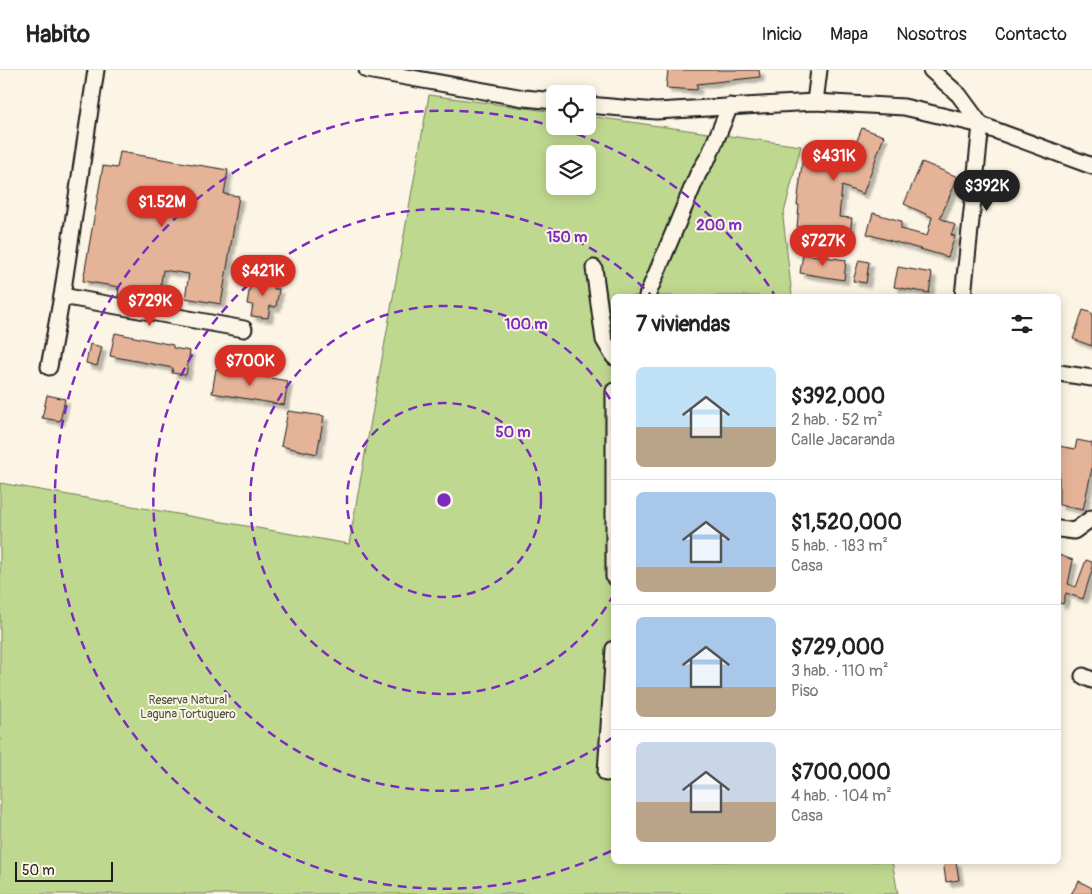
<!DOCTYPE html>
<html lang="es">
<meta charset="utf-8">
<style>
body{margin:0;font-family:Pangolin,sans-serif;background:#f6f6f6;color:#222;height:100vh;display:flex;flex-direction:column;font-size:19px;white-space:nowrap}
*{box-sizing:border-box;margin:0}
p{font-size:16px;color:#767676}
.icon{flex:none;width:28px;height:28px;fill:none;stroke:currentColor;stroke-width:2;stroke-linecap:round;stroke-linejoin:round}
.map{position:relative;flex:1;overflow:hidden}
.details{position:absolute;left:611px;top:224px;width:450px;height:570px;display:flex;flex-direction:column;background:#fff;border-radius:8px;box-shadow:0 2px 12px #0003}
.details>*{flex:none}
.fabs{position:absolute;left:546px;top:15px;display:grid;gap:10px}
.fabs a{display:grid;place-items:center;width:50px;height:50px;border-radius:8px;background:#fff;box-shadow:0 2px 12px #0003;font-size:25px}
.scale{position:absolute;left:15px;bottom:12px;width:98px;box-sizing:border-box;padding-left:5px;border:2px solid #1c1c1c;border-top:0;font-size:14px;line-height:18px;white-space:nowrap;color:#1c1c1c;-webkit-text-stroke:4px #fcf5e5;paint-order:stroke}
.price{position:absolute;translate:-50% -42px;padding:0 11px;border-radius:18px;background:#d93025;color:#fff;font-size:16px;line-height:32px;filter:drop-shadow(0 1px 2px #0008)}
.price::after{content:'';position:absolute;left:50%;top:30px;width:15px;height:11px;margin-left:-8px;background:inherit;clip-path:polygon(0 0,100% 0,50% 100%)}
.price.current{background:#222;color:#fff}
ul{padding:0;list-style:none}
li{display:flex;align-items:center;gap:15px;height:125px;padding:0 25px}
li+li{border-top:1px solid #e0e0e0}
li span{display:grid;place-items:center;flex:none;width:140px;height:100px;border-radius:8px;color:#555}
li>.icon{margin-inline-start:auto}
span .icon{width:60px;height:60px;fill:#fffc;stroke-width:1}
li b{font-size:21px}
h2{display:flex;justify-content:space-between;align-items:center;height:60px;padding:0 25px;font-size:21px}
header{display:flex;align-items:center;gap:30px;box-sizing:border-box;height:70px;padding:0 25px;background:#fff;border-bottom:1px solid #e0e0e0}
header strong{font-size:24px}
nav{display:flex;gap:28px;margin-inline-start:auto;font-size:18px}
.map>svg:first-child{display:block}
</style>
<header>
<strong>Habito</strong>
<nav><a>Inicio</a><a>Mapa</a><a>Nosotros</a><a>Contacto</a></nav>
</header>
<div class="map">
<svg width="1092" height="824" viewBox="0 0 1092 824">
<defs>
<filter id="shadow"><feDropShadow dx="4.5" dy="4.5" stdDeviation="1" flood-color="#0004"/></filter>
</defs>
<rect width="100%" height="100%" fill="#fcf5e5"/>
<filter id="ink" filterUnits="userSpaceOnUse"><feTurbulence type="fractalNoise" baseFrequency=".02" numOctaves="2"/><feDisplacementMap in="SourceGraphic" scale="10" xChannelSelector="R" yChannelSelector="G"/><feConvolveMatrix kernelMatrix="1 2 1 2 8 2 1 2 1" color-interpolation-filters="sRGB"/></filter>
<g filter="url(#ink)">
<path fill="#bfd88f" stroke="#6e7a56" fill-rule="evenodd" d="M 429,25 L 555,42 L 555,56 L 588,56 L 588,46 L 801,76 L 783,147 L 792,226 L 614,226 L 614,791 L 892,791 L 898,824 L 0,824 L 0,413 L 349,474 ZM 555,84 L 588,84 L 588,116 L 555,116 Z"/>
<g fill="#e5b398" stroke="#1c1c1c" filter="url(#shadow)">
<path d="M 668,0 L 759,0 L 760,7 L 697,14 L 697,20 L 666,18 Z"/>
<path d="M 862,58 L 884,66 L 863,124 L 842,116 L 839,147 L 852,148 L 850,164 L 797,157 L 799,135 L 797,135 L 804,77 L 852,83 Z"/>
<path d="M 120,82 L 228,100 L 224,124 L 239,126 L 221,234 L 185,228 L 189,204 L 163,200 L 158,232 L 118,226 L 119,217 L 83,211 L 103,96 L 117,98 Z"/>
<path d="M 922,92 L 958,107 L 940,148 L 955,155 L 951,165 L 955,166 L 948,187 L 867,164 L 873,143 L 901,151 L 901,159 L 927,166 L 932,147 L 904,134 Z"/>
<path d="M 803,184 L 846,190 L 844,210 L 800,203 Z"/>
<path d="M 859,190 L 869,192 L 866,213 L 853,211 Z"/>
<path d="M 898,197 L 932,203 L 929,223 L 894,217 Z"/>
<path d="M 260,206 L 276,209 L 274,219 L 279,219 L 276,237 L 270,236 L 268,248 L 251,246 L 253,235 L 247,234 L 250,216 L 258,217 Z"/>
<path d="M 1083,240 L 1092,243 L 1092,276 L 1073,269 Z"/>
<path d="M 115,263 L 173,275 L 173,278 L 190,281 L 186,305 L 172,303 L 173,298 L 110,286 Z"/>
<path d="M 90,274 L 102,277 L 97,296 L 86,293 Z"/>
<path d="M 216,299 L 288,311 L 284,335 L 212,323 Z"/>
<path d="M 47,325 L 65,329 L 60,351 L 42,348 Z"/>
<path d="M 288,341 L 324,346 L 317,384 L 281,376 Z"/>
<path d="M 1077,370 L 1092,373 L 1092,398 L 1083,440 L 1059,435 L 1059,376 L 1075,379 Z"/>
<path d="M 1059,485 L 1073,490 L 1068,514 L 1076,517 L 1086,490 L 1092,492 L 1092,500 L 1083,529 L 1066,523 L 1063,534 L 1059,533 Z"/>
<path d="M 943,791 L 956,791 L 959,810 L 946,812 Z"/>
<path d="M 1079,811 L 1092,818 L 1092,824 L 1071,824 Z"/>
</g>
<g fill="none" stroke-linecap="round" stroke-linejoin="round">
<g stroke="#1c1c1c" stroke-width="19">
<g id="minor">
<path d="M 367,0 L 524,28 L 555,31"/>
<path d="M 931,0 L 959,25 L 981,55 L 963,226"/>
<path d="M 815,32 L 819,0"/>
<path d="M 588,35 L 656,41 L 815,32 L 904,37 L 981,55 L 1092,96"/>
<path d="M 594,198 L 604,270 L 614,287"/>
<path d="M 62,226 L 244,259"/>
<path d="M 647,226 L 698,104 L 709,86 L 730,36"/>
<path d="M 49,297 L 62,226 L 96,0"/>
<path d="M 1059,303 L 1092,308"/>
<path d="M 614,321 L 614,507"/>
<path d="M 1059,459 L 1074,461 L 1092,448"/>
<path d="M 1083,606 L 1092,610"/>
<path d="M 606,703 L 614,579"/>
</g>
</g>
<use href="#minor" stroke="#fcf5e5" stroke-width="15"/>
</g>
</g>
<g fill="none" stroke="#7b2cbf" stroke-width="2.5" stroke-dasharray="9 6">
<circle cx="444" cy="430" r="97"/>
<path d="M614 524A194 194 0 1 1 614 336"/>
<path d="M613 667A291 291 0 1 1 652 226"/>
<path d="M611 781A389 389 0 1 1 774 224"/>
</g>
<g text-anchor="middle" stroke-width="4" stroke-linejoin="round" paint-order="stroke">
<g font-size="12" fill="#4d543e" stroke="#fcf5e5">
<text x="188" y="634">Reserva Natural<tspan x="188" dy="14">Laguna Tortuguero</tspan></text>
</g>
</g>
<circle cx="444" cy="430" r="8" fill="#7b2cbf" stroke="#fcf5e5" stroke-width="2.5"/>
<g font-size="15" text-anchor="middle" font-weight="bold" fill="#7b2cbf" stroke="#fcf5e5" stroke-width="4" stroke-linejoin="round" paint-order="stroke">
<text x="719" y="160">200 m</text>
<text x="567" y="172">150 m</text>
<text x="526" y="259">100 m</text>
<text x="513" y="367">50 m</text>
</g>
</svg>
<div class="fabs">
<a><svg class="icon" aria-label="locate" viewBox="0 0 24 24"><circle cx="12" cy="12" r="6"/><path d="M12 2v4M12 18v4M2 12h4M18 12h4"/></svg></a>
<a><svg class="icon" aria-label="layers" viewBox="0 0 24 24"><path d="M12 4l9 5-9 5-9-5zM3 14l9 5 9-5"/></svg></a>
</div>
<div class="scale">50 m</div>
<b class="price" style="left:834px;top:112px">$431K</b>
<b class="price current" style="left:987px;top:142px">$392K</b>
<b class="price" style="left:162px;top:158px">$1.52M</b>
<b class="price" style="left:823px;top:197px">$727K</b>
<b class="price" style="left:263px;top:227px">$421K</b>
<b class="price" style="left:150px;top:257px">$729K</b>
<b class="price" style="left:250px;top:317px">$700K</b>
<section class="details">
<h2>7 viviendas<svg class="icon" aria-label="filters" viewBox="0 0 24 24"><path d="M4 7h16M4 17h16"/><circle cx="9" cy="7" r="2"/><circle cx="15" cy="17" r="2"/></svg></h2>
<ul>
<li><span style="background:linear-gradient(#bfe0f5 60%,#b9a48a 0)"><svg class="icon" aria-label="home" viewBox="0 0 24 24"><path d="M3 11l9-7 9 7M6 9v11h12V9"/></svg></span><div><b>$392,000</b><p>2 hab. · 52 m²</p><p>Calle Jacaranda</p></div></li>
<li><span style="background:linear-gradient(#a9c7e8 75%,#b9a48a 0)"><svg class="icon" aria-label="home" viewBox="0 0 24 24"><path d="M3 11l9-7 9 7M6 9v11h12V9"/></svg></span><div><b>$1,520,000</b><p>5 hab. · 183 m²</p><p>Casa</p></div></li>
<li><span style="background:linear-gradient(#a9c7e8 70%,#b9a48a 0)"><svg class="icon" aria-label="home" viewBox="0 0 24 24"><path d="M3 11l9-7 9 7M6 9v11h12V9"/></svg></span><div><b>$729,000</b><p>3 hab. · 110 m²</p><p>Piso</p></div></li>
<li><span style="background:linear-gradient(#c9d6e8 60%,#b9a48a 0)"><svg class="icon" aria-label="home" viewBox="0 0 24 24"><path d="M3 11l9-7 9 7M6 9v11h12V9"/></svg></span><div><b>$700,000</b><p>4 hab. · 104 m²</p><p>Casa</p></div></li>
</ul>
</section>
</div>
